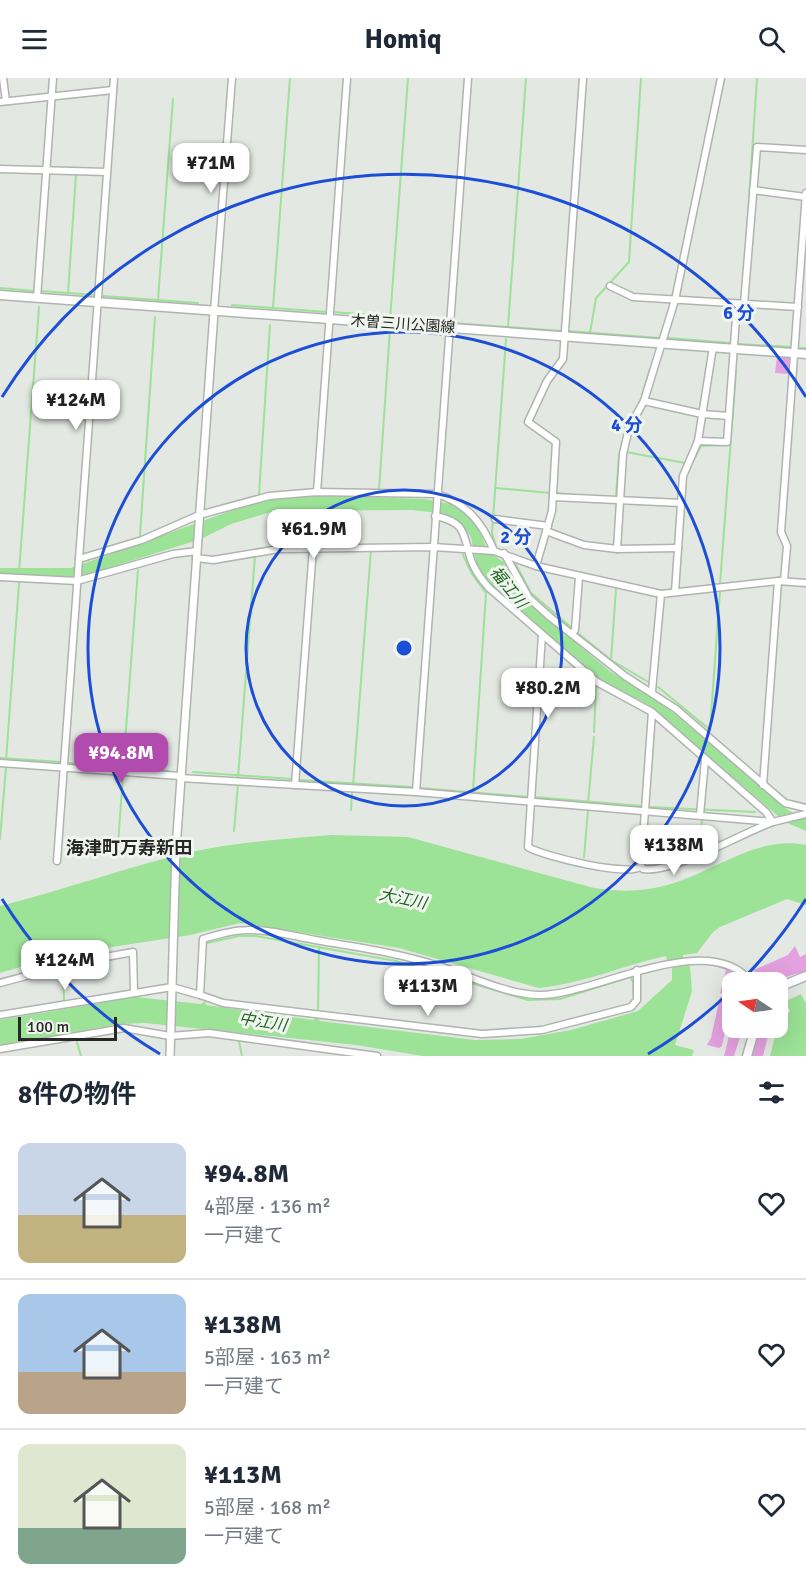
<!DOCTYPE html>
<html lang="ja">
<meta charset="utf-8">
<style>
body{margin:0;font-family:Signika,"Noto Sans JP",sans-serif;background:#f6f6f7;color:#1f2937;height:100vh;display:flex;flex-direction:column;font-size:22px;white-space:nowrap}
*{box-sizing:border-box;margin:0}
p{font-size:20px;color:#747a83}
.icon{flex:none;width:33px;height:33px;fill:none;stroke:currentColor;stroke-width:2;stroke-linecap:round;stroke-linejoin:round}
.map{position:relative;height:978px;overflow:hidden}
.panel{display:flex;flex-direction:column;background:#fff;flex:1}
.panel>*{flex:none}
.needle{width:39px;rotate:283deg}
.controls{position:absolute;left:722px;top:894px;display:grid;gap:12px}
.controls a{display:grid;place-items:center;width:66px;height:66px;border-radius:12px;background:#fff;box-shadow:0 6px 24px #0002;font-size:30px}
.scale{position:absolute;left:18px;bottom:15px;width:99px;box-sizing:border-box;padding-left:6px;border:3px solid #282927;border-top:0;font-size:16px;line-height:21px;white-space:nowrap;color:#282927;-webkit-text-stroke:4px #f1f5f0;paint-order:stroke}
.price{position:absolute;translate:-50% -51px;padding:0 14px;border-radius:12px;background:#fff;color:#222;font-size:20px;line-height:39px;filter:drop-shadow(0 2px 3px #0008)}
.price::after{content:'';position:absolute;left:50%;top:36px;width:18px;height:14px;margin-left:-9px;background:inherit;clip-path:polygon(0 0,100% 0,50% 100%)}
.price.active{background:#b24bae;color:#fff}
ul{padding:0;list-style:none}
li{display:flex;align-items:center;gap:18px;height:150px;padding:0 18px}
li+li{border-top:2px solid #e0e1e3}
li span{display:grid;place-items:center;flex:none;width:168px;height:120px;border-radius:12px;color:#555}
li>.icon{margin-inline-start:auto}
span .icon{width:72px;height:72px;fill:#fffc;stroke-width:1}
li b{font-size:26px}
h2{display:flex;justify-content:space-between;align-items:center;height:72px;padding:0 18px;font-size:26px}
header{display:flex;justify-content:space-between;align-items:center;height:78px;padding:0 18px;background:#fff;font-size:27px;font-weight:700}
.map>svg:first-child{display:block}
</style>
<header><svg class="icon" aria-label="menu" viewBox="0 0 24 24"><path d="M4 6h16M4 12h16M4 18h16"/></svg>Homiq<svg class="icon" aria-label="search" viewBox="0 0 24 24"><circle cx="10" cy="10" r="6"/><path d="M15 15l6 6"/></svg></header>
<div class="map">
<svg width="806" height="978" viewBox="0 0 806 978">
<rect width="100%" height="100%" fill="#e3e8e3"/>
<g fill="#e4a0df">
<path d="M 777,279 L 791,280 L 790,296 L 775,295 Z"/>
<path d="M 795,868 L 800,879 L 806,876 L 806,894 C 787,896 779,905 759,904 L 754,892 L 788,877 Z"/>
<path d="M 712,887 L 730,890 L 747,904 L 732,904 L 732,917 L 720,915 L 726,892 Z"/>
<path d="M 720,919 L 732,921 L 722,968 L 719,970 L 707,967 L 711,960 Z"/>
<path d="M 732,946 L 732,950 L 743,950 L 734,978 L 724,978 Z"/>
<path d="M 759,950 L 770,950 L 763,978 L 751,978 Z"/>
</g>
<g fill="#9ce297">
<path d="M 295,417 L 424,421 L 456,427 L 476,443 L 488,474 L 504,484 L 518,512 L 529,526 L 611,594 L 651,616 L 788,732 L 806,741 L 806,753 L 785,744 L 649,627 L 601,602 L 488,506 L 476,484 L 471,459 L 462,446 L 446,436 L 412,432 L 274,433 L 231,446 L 201,461 L 83,498 L 69,500 L 0,496 L 0,490 L 71,490 L 236,431 L 274,420 Z"/>
<path d="M 332,757 L 408,759 L 594,810 C 620,814 645,814 671,806 C 715,793 758,757 806,767 L 806,827 L 787,821 L 720,849 L 713,854 L 697,875 L 683,877 L 683,881 L 667,883 L 666,878 C 624,887 582,906 539,910 L 399,870 L 240,845 L 190,857 L 60,877 L 0,895 L 0,828 C 64,812 126,789 191,774 C 237,764 285,761 332,757 Z"/>
<path d="M 686,887 L 690,888 L 692,913 L 675,967 L 694,972 L 692,978 L 423,978 L 356,967 L 145,945 L 120,946 L 0,967 L 0,942 L 136,919 L 201,926 L 205,923 L 206,927 L 313,942 L 317,939 L 320,943 L 475,962 L 520,961 L 571,952 L 638,933 L 672,902 L 672,889 Z"/>
<path d="M 801,916 L 806,926 L 806,978 L 770,978 L 778,947 L 790,933 L 786,923 Z"/>
</g>
<g fill="none" stroke-linecap="round" stroke-linejoin="round">
<g stroke="#9ce297" stroke-width="2">
<path d="M 745,182 L 757,0"/>
<path d="M 0,210 L 35,213"/>
<path d="M 41,213 L 96,217"/>
<path d="M 68,215 L 76,96"/>
<path d="M 103,218 L 198,225"/>
<path d="M 158,222 L 173,21"/>
<path d="M 232,227 L 327,234"/>
<path d="M 273,230 L 290,0"/>
<path d="M 333,234 L 385,238"/>
<path d="M 388,239 L 446,244"/>
<path d="M 390,242 L 408,0"/>
<path d="M 453,245 L 562,253"/>
<path d="M 508,249 L 526,0"/>
<path d="M 568,253 L 660,260"/>
<path d="M 590,255 L 596,220 L 629,184 L 641,0"/>
<path d="M 668,260 L 731,265"/>
<path d="M 739,266 L 792,269"/>
<path d="M 798,270 L 806,270"/>
<path d="M 642,317 L 650,291"/>
<path d="M 631,340 L 640,324"/>
<path d="M 626,374 L 685,385"/>
<path d="M 692,385 L 701,368 L 729,367"/>
<path d="M 496,410 L 550,415"/>
<path d="M 379,412 L 390,251"/>
<path d="M 556,415 L 586,418"/>
<path d="M 259,416 L 270,247"/>
<path d="M 613,420 L 616,418 L 619,377 L 626,351"/>
<path d="M 140,457 L 155,239"/>
<path d="M 496,469 L 492,455 L 506,261"/>
<path d="M 463,477 L 472,496 L 486,515 L 473,713"/>
<path d="M 513,481 L 531,515 L 573,551"/>
<path d="M 19,494 L 39,229"/>
<path d="M 720,506 L 736,293"/>
<path d="M 579,556 L 611,582 L 650,605"/>
<path d="M 611,582 L 616,511"/>
<path d="M 658,609 L 709,651"/>
<path d="M 710,652 L 720,513"/>
<path d="M 594,654 L 596,609"/>
<path d="M 0,680 L 61,684"/>
<path d="M 6,683 L 19,505"/>
<path d="M 68,685 L 168,693"/>
<path d="M 123,691 L 138,492"/>
<path d="M 193,694 L 292,701"/>
<path d="M 238,700 L 255,477"/>
<path d="M 299,702 L 412,709"/>
<path d="M 353,708 L 371,472"/>
<path d="M 420,710 L 528,719"/>
<path d="M 534,719 L 642,728"/>
<path d="M 588,726 L 594,659"/>
<path d="M 649,729 L 755,734"/>
<path d="M 351,732 L 352,714"/>
<path d="M 234,753 L 238,706"/>
<path d="M 0,761 L 6,689"/>
<path d="M 118,767 L 123,697"/>
<path d="M 700,768 L 702,741"/>
<path d="M 584,779 L 588,732"/>
<path d="M 207,865 L 239,858 L 256,858 L 396,883 L 528,922 L 560,921 L 630,899 L 633,904 L 634,921"/>
<path d="M 63,891 L 64,922"/>
<path d="M 318,933 L 319,869"/>
<path d="M 76,961 L 81,978"/>
<path d="M 239,963 L 242,978"/>
</g>
<g stroke="#b0b4b0" stroke-width="9">
<g id="minor">
<path d="M 3,0 L 6,23"/>
<path d="M 0,24 L 113,12"/>
<path d="M 0,91 L 107,94"/>
<path d="M 753,112 L 806,119"/>
<path d="M 610,208 L 633,219 L 798,229"/>
<path d="M 37,220 L 53,0"/>
<path d="M 744,226 L 757,69 L 806,72"/>
<path d="M 214,234 L 232,0"/>
<path d="M 644,323 L 702,336 L 729,338"/>
<path d="M 698,363 L 713,269"/>
<path d="M 317,414 L 347,0"/>
<path d="M 553,419 L 681,425"/>
<path d="M 435,438 C 467,444 463,457 471,482 C 475,493 481,501 489,510 L 597,604 L 652,634 L 766,734 L 773,744 C 742,755 672,796 643,791 L 641,788 L 652,634"/>
<path d="M 495,441 L 548,448"/>
<path d="M 546,453 L 584,467 L 617,471 L 678,470"/>
<path d="M 617,471 L 623,376 L 629,350 L 644,323 L 675,222 L 721,0"/>
<path d="M 504,475 L 529,520 L 550,539 L 625,598 L 676,631 L 785,725 L 806,730"/>
<path d="M 196,480 L 213,482 L 279,471 L 433,469 L 494,473 L 536,488 L 661,516 L 778,503 L 806,505"/>
<path d="M 79,481 L 142,462 L 199,437 L 269,418 L 317,414 L 437,416 C 467,426 482,444 494,473"/>
<path d="M 536,488 L 552,433 L 556,364 L 528,344 L 547,303 L 563,281 L 583,0"/>
<path d="M 0,499 L 77,503 L 173,476 L 197,473"/>
<path d="M 784,503 L 787,468 L 781,454 L 806,115"/>
<path d="M 675,514 L 683,398 L 698,363 L 727,364 L 737,226"/>
<path d="M 572,556 L 575,552 L 579,499"/>
<path d="M 542,557 L 528,769 C 542,778 632,800 641,788"/>
<path d="M 652,613 L 661,516"/>
<path d="M 0,685 L 180,698"/>
<path d="M 180,700 L 416,714 L 773,744 L 806,736"/>
<path d="M 295,707 L 313,470"/>
<path d="M 763,707 L 778,503"/>
<path d="M 416,714 L 468,0"/>
<path d="M 700,737 L 705,682"/>
<path d="M 57,783 L 114,0"/>
<path d="M 0,905 L 78,884 L 133,874 L 134,915"/>
<path d="M 200,917 L 223,925 L 482,956 L 542,952 L 631,929 L 637,922 L 637,892"/>
<path d="M 0,937 L 172,909 L 200,917 L 203,861 C 217,857 232,852 247,852 C 269,851 293,858 315,862 C 356,869 399,875 439,888 C 471,898 505,916 539,917 C 593,918 709,849 751,904"/>
<path d="M 0,971 L 124,950 L 170,958 L 209,955 L 377,978"/>
</g>
</g>
<g stroke="#b0b4b0" stroke-width="10">
<path id="tertiary" d="M 170,978 L 176,771 L 214,234"/>
</g>
<g stroke="#b0b4b0" stroke-width="11">
<g id="secondary">
<path d="M 0,217 L 806,276"/>
<path d="M 777,910 L 806,898"/>
<path d="M 747,978 L 755,950"/>
</g>
</g>
<use href="#minor" stroke="#fff" stroke-width="6"/>
<use href="#tertiary" stroke="#fff" stroke-width="7"/>
<use href="#secondary" stroke="#fff" stroke-width="8"/>
</g>
<g fill="none" stroke="#1d4ed8" stroke-width="3">
<circle cx="404" cy="570" r="158"/>
<circle cx="404" cy="570" r="316"/>
<path d="M806 821A474 474 0 0 1 742 902M730 914A474 474 0 0 1 648 976M160 976A474 474 0 0 1 2 821M2 319A474 474 0 0 1 806 319"/>
</g>
<g text-anchor="middle" stroke-width="6" stroke-linejoin="round" paint-order="stroke">
<g font-size="15" fill="#282927" stroke="#f1f5f0">
<text transform="translate(403 246) rotate(4)" y="5">木曽三川公園線</text>
</g>
<g font-size="16" font-style="italic" fill="#1e621c" stroke="#f1f5f0">
<text transform="translate(509 509) rotate(51)" y="6">福江川</text>
<text transform="translate(403 820) rotate(12)" y="6">大江川</text>
<text transform="translate(263 943) rotate(9)" y="6">中江川</text>
</g>
<g font-size="18" font-weight="bold" fill="#282927" stroke="#f1f5f0">
<text x="129" y="776">海津町万寿新田</text>
</g>
</g>
<circle cx="404" cy="570" r="9" fill="#1d4ed8" stroke="#f1f5f0" stroke-width="3"/>
<g font-size="18" text-anchor="middle" font-weight="bold" fill="#1d4ed8" stroke="#f1f5f0" stroke-width="6" stroke-linejoin="round" paint-order="stroke">
<text x="739" y="241">6 分</text>
<text x="627" y="353">4 分</text>
<text x="516" y="465">2 分</text>
</g>
</svg>
<div class="controls">
<a><svg class="needle" viewBox="-14 -14 28 28"><path d="M0-13l5 13h-10z" fill="#e53935"/><path d="M0 13l5-13h-10z" fill="#747a83"/></svg></a>
</div>
<div class="scale">100 m</div>
<b class="price" style="left:211px;top:116px">¥71M</b>
<b class="price" style="left:76px;top:353px">¥124M</b>
<b class="price" style="left:314px;top:482px">¥61.9M</b>
<b class="price" style="left:548px;top:641px">¥80.2M</b>
<b class="price active" style="left:121px;top:706px">¥94.8M</b>
<b class="price" style="left:674px;top:798px">¥138M</b>
<b class="price" style="left:65px;top:913px">¥124M</b>
<b class="price" style="left:428px;top:939px">¥113M</b>
</div>
<section class="panel">
<h2>8件の物件<svg class="icon" aria-label="filters" viewBox="0 0 24 24"><path d="M4 7h16M4 17h16"/><circle cx="9" cy="7" r="2"/><circle cx="15" cy="17" r="2"/></svg></h2>
<ul>
<li><span style="background:linear-gradient(#c9d6e8 60%,#c2b280 0)"><svg class="icon" aria-label="home" viewBox="0 0 24 24"><path d="M3 11l9-7 9 7M6 9v11h12V9"/></svg></span><div><b>¥94.8M</b><p>4部屋 · 136 m²</p><p>一戸建て</p></div><svg class="icon" aria-label="heart" viewBox="0 0 24 24"><path d="M12 20l-8-8c-3-5 5-10 8-4 3-6 11-1 8 4z"/></svg></li>
<li><span style="background:linear-gradient(#a9c7e8 65%,#b9a48a 0)"><svg class="icon" aria-label="home" viewBox="0 0 24 24"><path d="M3 11l9-7 9 7M6 9v11h12V9"/></svg></span><div><b>¥138M</b><p>5部屋 · 163 m²</p><p>一戸建て</p></div><svg class="icon" aria-label="heart" viewBox="0 0 24 24"><path d="M12 20l-8-8c-3-5 5-10 8-4 3-6 11-1 8 4z"/></svg></li>
<li><span style="background:linear-gradient(#dfe7d0 70%,#7fa58c 0)"><svg class="icon" aria-label="home" viewBox="0 0 24 24"><path d="M3 11l9-7 9 7M6 9v11h12V9"/></svg></span><div><b>¥113M</b><p>5部屋 · 168 m²</p><p>一戸建て</p></div><svg class="icon" aria-label="heart" viewBox="0 0 24 24"><path d="M12 20l-8-8c-3-5 5-10 8-4 3-6 11-1 8 4z"/></svg></li>
</ul>
</section>
